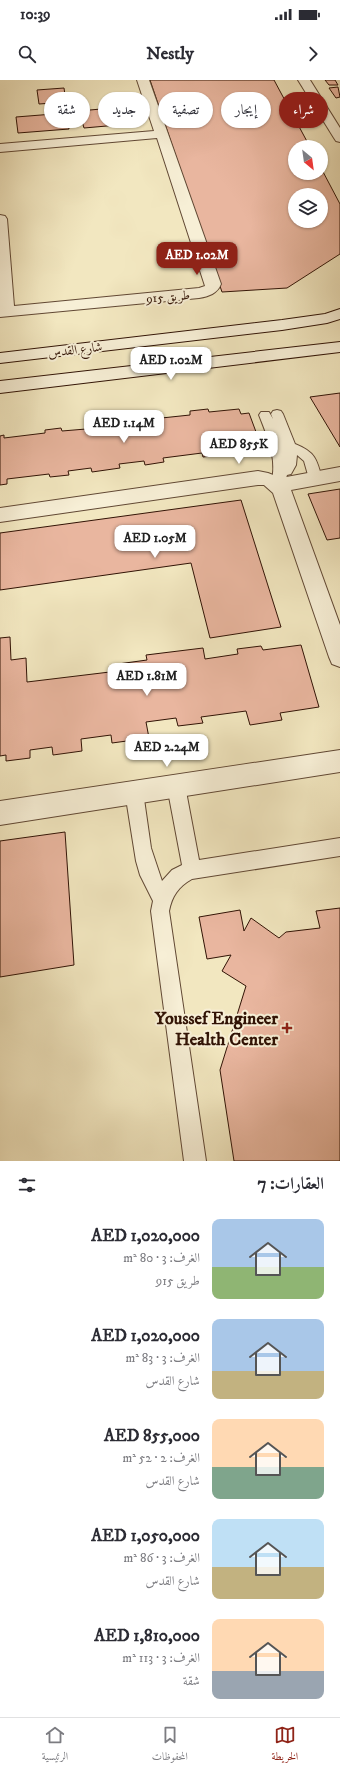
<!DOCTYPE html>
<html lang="ar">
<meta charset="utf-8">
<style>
body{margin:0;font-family:"IM FELL DW Pica",Amiri,serif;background:#f2f2f3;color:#2b2b33;direction:rtl;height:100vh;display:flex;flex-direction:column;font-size:15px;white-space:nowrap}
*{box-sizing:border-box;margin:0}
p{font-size:13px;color:#7c7c81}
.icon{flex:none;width:22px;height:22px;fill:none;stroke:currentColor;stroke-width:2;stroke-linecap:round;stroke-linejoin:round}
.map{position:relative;height:1081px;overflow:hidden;direction:ltr}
.sheet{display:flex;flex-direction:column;background:#fff;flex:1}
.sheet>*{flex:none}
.hud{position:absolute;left:12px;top:12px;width:316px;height:36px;direction:rtl;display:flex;gap:8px}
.needle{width:26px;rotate:151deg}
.tools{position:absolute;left:288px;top:60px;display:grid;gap:8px}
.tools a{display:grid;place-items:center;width:40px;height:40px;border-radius:50%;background:#fff;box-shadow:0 1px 3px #0004;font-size:20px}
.price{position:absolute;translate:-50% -34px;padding:0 9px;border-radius:8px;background:#fff;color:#222;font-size:13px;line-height:26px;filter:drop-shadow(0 1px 2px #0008)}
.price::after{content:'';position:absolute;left:50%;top:24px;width:12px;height:9px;margin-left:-6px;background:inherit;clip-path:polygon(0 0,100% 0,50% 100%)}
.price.active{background:#8f2418;color:#fff}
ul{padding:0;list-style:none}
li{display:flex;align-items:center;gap:12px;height:100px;padding:0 16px}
li span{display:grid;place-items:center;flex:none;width:112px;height:80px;border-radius:8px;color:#555}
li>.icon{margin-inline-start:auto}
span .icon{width:48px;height:48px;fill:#fffc;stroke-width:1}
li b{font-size:17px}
h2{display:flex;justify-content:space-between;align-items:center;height:48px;padding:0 16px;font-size:17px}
.pill{padding:0 14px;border-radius:18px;background:#fff;box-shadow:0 1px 3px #0004;font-size:14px;line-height:36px}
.pill.active{background:#8f2418;color:#fff}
.status{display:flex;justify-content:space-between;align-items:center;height:28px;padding:0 20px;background:#fff;direction:ltr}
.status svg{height:11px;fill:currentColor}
header{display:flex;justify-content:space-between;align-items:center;height:52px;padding:0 16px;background:#fff;font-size:18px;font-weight:700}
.menu{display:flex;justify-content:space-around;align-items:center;height:56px;border-top:1px solid #e1e1e2;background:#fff;font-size:11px;color:#7c7c81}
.menu a{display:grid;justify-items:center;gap:2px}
.menu .active{color:#8f2418}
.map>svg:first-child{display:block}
</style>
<div class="status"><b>10:39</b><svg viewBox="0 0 49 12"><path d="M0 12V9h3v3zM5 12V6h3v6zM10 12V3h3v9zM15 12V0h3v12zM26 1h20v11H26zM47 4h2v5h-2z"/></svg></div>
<header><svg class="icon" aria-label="forward" viewBox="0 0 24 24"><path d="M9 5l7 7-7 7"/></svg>Nestly<svg class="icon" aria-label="search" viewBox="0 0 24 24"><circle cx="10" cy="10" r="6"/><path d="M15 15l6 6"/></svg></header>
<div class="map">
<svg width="340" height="1081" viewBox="0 0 340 1081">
<rect width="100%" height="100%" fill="#f2e7c0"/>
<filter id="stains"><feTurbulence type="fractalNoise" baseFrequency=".005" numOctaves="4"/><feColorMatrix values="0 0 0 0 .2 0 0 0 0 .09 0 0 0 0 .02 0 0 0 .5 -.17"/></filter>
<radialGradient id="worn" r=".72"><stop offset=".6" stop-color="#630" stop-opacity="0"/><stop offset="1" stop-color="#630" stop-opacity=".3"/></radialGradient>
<g fill="#e9b69f" stroke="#311305" fill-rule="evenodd">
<path d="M 150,0 L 274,0 L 310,67 L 295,67 L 295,93 L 321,93 L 321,88 L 340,124 L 340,174 L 287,208 L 222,212 ZM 295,115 L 321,115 L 321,141 L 295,141 Z"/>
<path d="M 325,0 L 335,0 L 338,5 L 329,5 Z"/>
<path d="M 338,7 L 340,17 L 336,18 L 329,8 Z"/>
<path d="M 64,8 L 66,22 L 39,24 L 37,10 Z"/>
<path d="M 112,28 L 118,45 L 84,48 L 79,31 Z"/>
<path d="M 66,33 L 69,49 L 18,53 L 16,37 Z"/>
<path d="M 340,313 L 340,367 L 310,317 Z"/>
<path d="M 208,329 L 209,332 L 239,329 L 241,334 L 249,333 L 259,360 L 249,362 L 251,367 L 219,371 L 220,375 L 203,377 L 202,373 L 163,378 L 164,382 L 145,385 L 144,381 L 119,384 L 120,388 L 92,392 L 91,388 L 68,391 L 69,395 L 50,397 L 49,394 L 7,399 L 7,404 L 0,405 L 0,356 L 4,355 L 4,358 L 45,353 L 45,350 L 61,348 L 62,351 L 86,349 L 85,344 L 111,341 L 112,346 L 137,342 L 136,337 L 151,335 L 152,339 L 190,335 L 190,331 Z"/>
<path d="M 340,409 L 340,458 L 327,460 L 308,414 Z"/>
<path d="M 241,420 L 281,547 L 210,558 L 191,483 L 0,510 L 0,453 Z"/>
<path d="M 10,557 L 11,580 L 26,578 L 27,602 L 118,591 L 118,584 L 147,580 L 146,575 L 203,568 L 205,579 L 238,574 L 237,569 L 261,566 L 263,570 L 301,565 L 319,627 L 280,633 L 282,640 L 250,645 L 246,631 L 201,637 L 203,643 L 178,646 L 176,638 L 146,642 L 149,658 L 112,663 L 111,655 L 81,659 L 82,671 L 53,675 L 52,667 L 30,670 L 30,678 L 6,681 L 6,675 L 0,676 L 0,558 Z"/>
<path d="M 65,752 L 74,885 L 0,897 L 0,761 Z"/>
<path d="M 340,828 L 340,1081 L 234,1081 L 220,990 L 246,906 L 222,891 L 231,875 L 207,879 L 199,837 L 240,830 L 244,851 L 251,838 L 279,858 L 286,852 L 320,848 L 316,831 Z"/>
</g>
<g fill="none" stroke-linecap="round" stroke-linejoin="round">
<g stroke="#614834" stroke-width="2">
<g id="lane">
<path d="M 277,330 L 281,331 L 283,334 L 295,364 C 315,372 317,379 322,399 L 320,402 L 315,404 L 310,402 L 304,381 L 297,375 L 296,385 L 291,394 L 287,395 L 283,408 L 278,410 L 273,408 L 271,405 C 278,380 268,358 259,335 L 261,332 L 269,332 L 273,339 L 271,334 L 273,331 Z"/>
<path d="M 176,698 L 182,700 L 185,706 L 199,780 L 340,758 L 340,776 L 192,799 C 178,807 172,816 169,831 L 206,1081 L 184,1081 L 151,831 L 153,821 L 140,795 L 136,781 L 125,712 L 128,706 L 134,704 L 140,706 L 143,712 L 151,768 L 162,801 L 172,790 L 182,785 L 167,706 L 170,700 Z"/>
</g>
</g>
<g stroke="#614834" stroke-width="2">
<g id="street">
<path d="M 137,0 L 149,0 L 221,204 C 217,214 209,216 199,218 L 0,237 L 0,135 L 5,136 L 7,139 L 14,226 L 199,208 L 205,206 L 157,58 L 0,72 L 0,64 L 154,51 Z"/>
<path d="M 298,0 L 310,0 L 340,48 L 340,62 L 336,61 L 334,58 Z"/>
<path d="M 340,387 L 340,401 L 291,410 L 340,545 L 340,587 L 332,584 L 329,577 L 273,413 L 264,405 L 258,405 L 0,442 L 0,428 L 258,391 L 268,393 L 281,398 Z"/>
<path d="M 340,670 L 340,692 L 0,745 L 0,721 Z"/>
</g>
</g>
<g stroke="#311305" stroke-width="2">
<g id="secondary">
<path d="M 340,229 L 340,239 L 327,243 L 282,250 L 0,283 L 0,273 L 282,240 L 325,234 Z"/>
<path d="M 340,262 L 340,272 L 0,313 L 0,301 Z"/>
</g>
</g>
<use href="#lane" fill="#f7efd6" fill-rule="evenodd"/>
<use href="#street" fill="#f7efd6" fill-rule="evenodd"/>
<use href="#secondary" fill="#f7efd6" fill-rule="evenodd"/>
</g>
<path fill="#8f2418" stroke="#f7efd6" stroke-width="1.5" d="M285 942h4v4h4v4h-4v4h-4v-4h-4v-4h4z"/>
<g text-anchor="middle" stroke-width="4" stroke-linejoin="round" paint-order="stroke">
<g font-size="13" fill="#311305" stroke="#f7efd6">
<text transform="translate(168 216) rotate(-5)" y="5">طريق 915</text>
<text transform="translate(75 269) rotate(-7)" y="5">شارع القدس</text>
</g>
<g font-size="18" font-weight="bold" fill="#311305" stroke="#f7efd6" text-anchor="end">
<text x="278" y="944">Youssef Engineer<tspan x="278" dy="21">Health Center</tspan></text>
</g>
</g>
<rect width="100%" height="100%" filter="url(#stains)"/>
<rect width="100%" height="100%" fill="url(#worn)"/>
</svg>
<div class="tools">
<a><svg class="needle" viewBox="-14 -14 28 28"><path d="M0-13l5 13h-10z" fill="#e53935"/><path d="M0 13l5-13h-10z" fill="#7c7c81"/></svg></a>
<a><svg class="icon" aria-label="layers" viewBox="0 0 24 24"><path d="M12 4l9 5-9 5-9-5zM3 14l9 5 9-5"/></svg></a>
</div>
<b class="price active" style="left:197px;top:196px">AED 1.02M</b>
<b class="price" style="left:171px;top:301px">AED 1.02M</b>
<b class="price" style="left:124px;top:364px">AED 1.14M</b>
<b class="price" style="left:239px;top:385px">AED 855K</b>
<b class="price" style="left:155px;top:479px">AED 1.05M</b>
<b class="price" style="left:147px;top:617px">AED 1.81M</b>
<b class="price" style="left:167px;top:688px">AED 2.24M</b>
<div class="hud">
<a class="pill active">شراء</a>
<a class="pill">إيجار</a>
<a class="pill">تصفية</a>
<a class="pill">جديد</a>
<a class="pill">شقة</a>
</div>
</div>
<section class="sheet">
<h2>العقارات: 7<svg class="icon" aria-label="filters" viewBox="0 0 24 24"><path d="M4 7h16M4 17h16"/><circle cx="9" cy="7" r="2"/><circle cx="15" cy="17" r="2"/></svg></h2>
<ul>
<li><span style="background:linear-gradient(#a9c7e8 60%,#8fb573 0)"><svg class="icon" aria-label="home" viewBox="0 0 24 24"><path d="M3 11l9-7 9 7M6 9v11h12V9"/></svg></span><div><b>AED 1,020,000</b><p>الغرف: 3 · 80 m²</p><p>طريق 915</p></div></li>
<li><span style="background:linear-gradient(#a9c7e8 65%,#c2b280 0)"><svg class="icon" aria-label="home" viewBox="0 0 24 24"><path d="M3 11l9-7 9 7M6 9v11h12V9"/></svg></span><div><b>AED 1,020,000</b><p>الغرف: 3 · 83 m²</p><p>شارع القدس</p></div></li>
<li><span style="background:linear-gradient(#ffd9b3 60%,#7fa58c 0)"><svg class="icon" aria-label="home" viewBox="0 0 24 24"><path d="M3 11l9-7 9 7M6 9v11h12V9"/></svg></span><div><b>AED 855,000</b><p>الغرف: 2 · 52 m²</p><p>شارع القدس</p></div></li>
<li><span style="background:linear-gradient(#bfe0f5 60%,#c2b280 0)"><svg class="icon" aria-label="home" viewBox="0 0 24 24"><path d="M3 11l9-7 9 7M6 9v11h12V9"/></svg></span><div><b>AED 1,050,000</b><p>الغرف: 3 · 86 m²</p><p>شارع القدس</p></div></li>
<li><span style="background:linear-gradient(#ffd9b3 65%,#9aa5b1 0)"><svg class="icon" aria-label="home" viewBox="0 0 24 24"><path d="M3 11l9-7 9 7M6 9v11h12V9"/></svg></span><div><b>AED 1,810,000</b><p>الغرف: 3 · 113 m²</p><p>شقة</p></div></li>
</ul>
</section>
<nav class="menu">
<a class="active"><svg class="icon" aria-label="map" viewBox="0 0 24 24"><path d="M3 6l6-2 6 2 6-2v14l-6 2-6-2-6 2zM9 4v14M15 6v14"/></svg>الخريطة</a>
<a><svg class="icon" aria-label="saved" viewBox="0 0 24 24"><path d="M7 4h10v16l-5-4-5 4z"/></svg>المحفوظات</a>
<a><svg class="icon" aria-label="home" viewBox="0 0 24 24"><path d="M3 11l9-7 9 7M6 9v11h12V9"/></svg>الرئيسية</a>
</nav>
